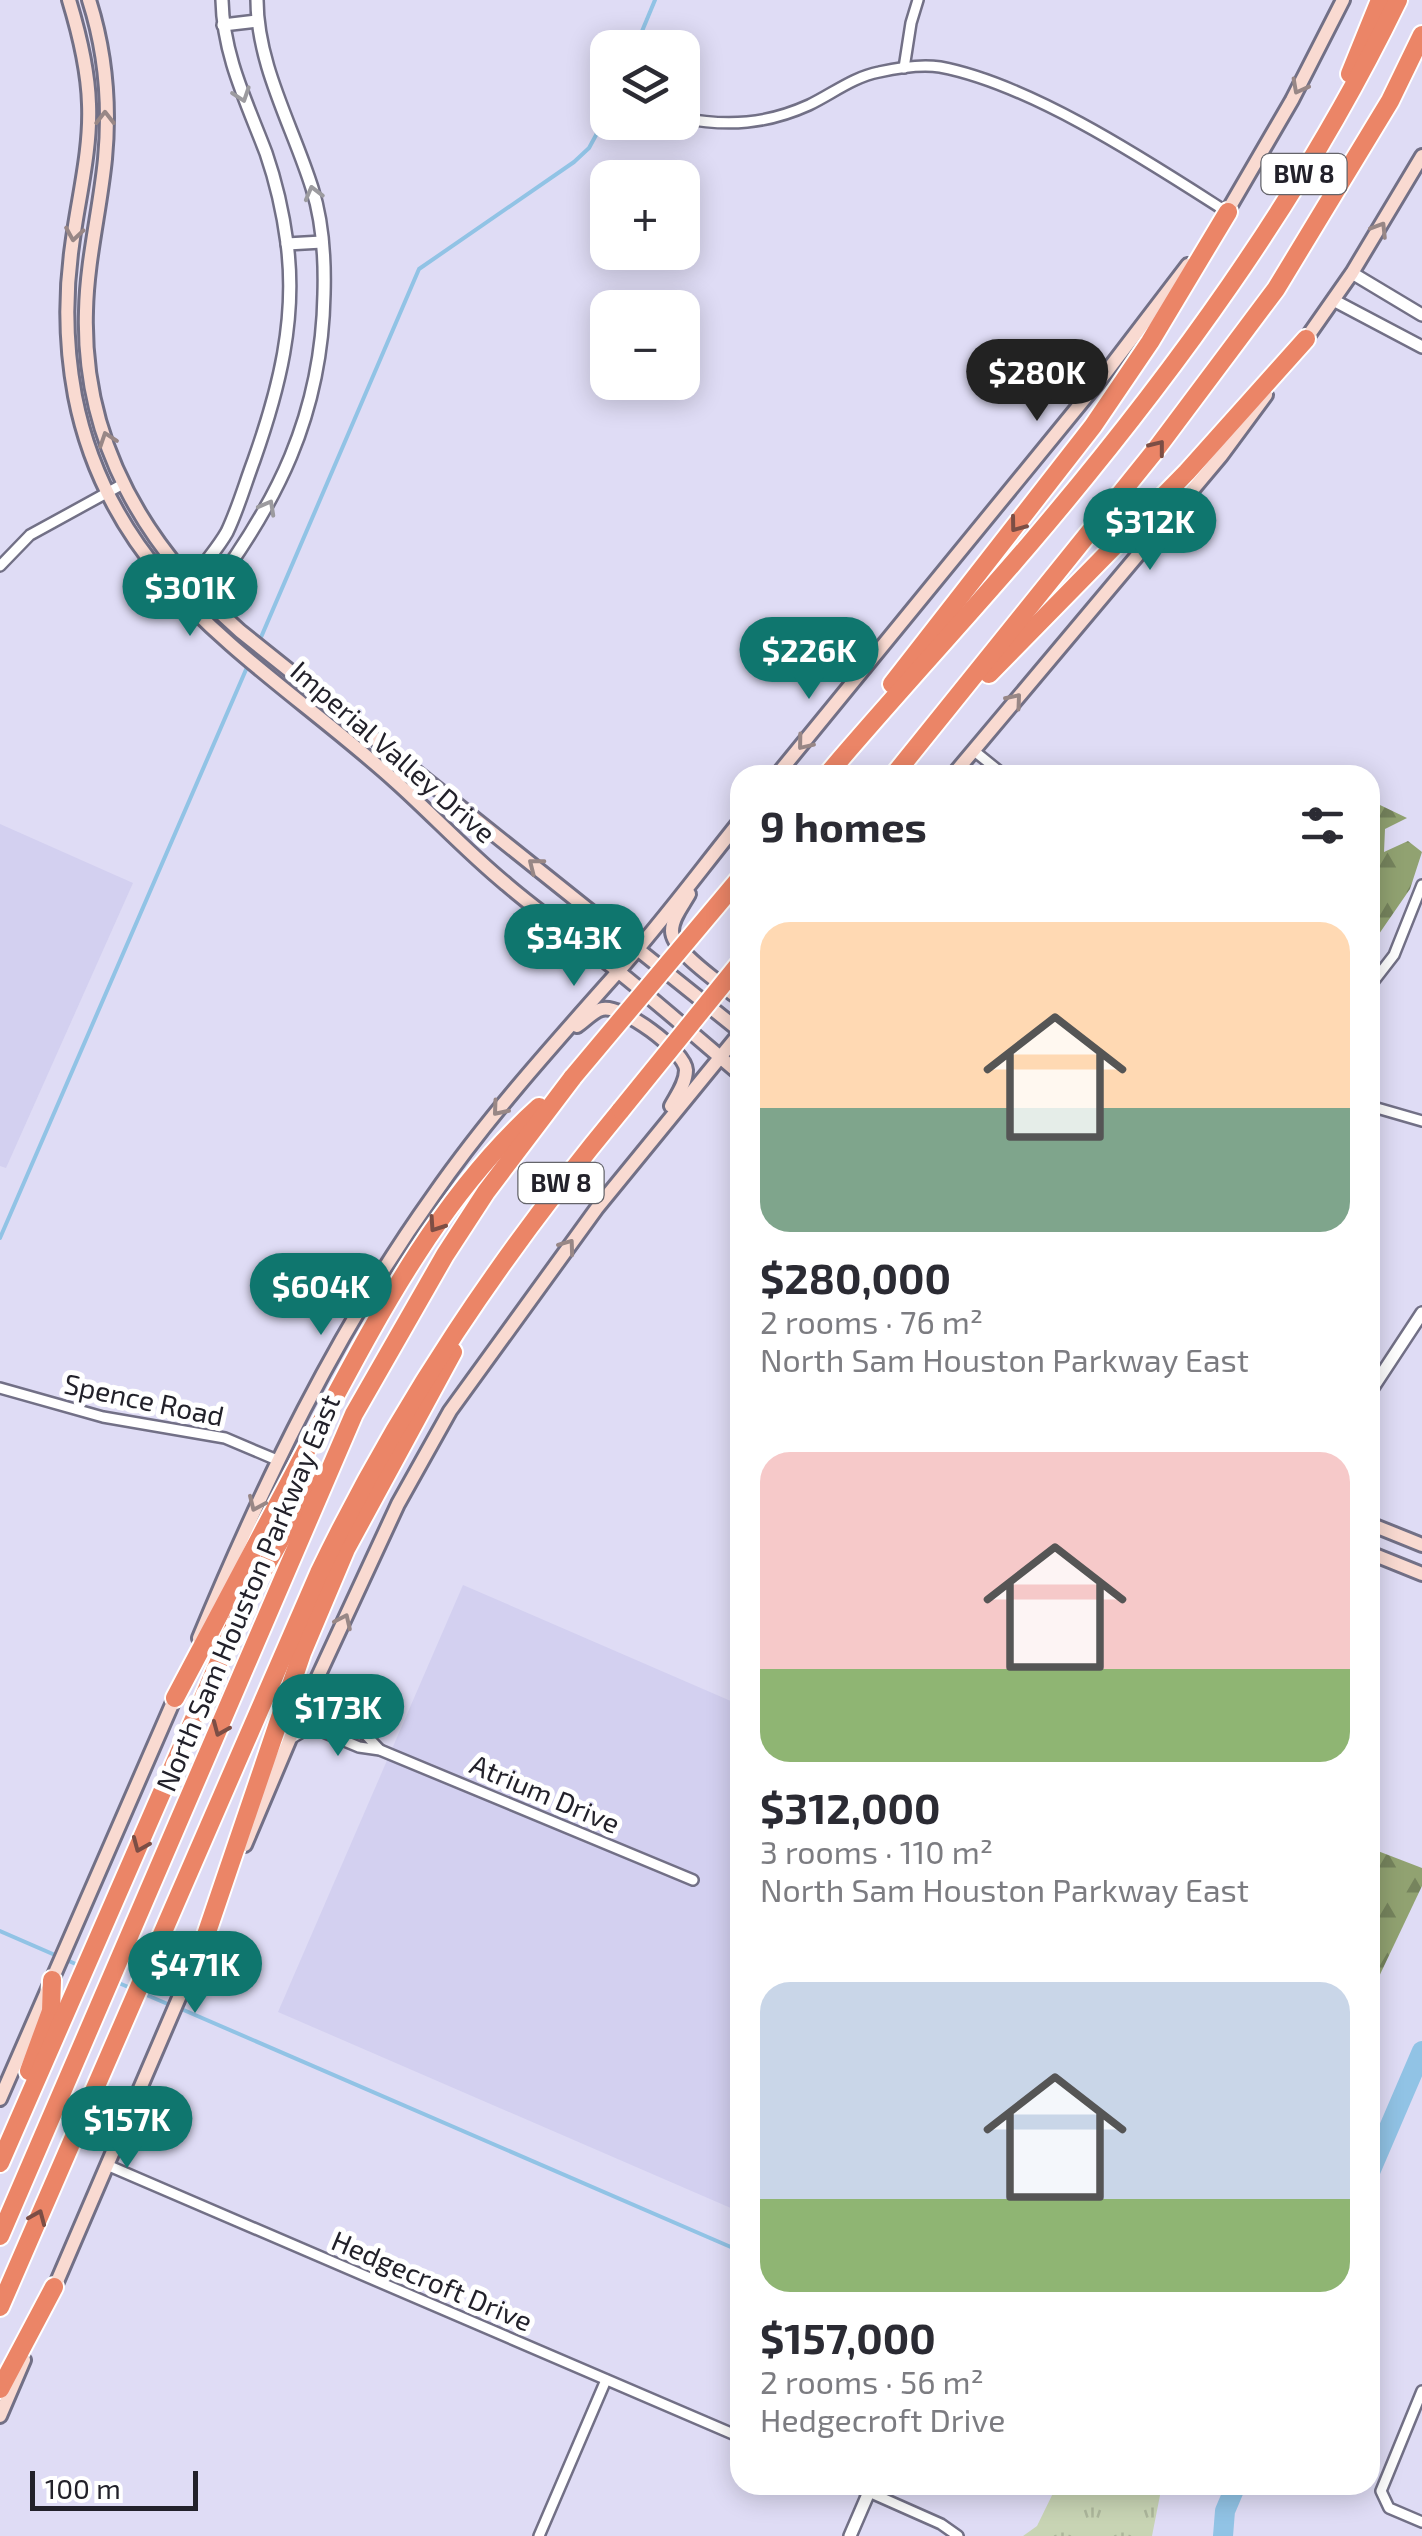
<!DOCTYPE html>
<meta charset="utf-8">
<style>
body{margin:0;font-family:"Exo 2",sans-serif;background:#f2f2f3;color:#2b2b33;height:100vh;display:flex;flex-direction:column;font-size:38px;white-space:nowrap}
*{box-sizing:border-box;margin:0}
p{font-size:32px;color:#7c7c81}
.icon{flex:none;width:55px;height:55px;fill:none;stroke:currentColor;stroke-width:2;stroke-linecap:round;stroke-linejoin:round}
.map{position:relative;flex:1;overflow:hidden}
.sheet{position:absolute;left:730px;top:765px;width:650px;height:1730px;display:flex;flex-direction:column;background:#fff;border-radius:30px;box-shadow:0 5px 25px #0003}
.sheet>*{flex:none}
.buttons{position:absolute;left:590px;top:30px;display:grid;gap:20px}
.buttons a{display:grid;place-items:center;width:110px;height:110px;border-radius:20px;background:#fff;box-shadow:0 5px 25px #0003;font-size:50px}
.scale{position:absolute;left:30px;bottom:25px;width:168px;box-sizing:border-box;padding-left:10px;border:5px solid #22212a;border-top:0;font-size:28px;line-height:35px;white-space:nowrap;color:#22212a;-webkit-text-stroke:8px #fff;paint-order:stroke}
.price{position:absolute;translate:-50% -85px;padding:0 22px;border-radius:35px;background:#0f766e;color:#fff;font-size:32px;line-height:65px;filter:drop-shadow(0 2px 5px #0008)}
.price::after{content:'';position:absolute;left:50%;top:60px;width:30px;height:22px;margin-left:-15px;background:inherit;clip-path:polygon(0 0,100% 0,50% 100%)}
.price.active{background:#222;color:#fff}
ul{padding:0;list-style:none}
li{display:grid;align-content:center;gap:20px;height:530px;padding:0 30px}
li span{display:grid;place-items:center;height:310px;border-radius:30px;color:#555}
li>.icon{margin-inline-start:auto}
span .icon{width:180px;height:180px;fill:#fffc;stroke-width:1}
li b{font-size:42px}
h2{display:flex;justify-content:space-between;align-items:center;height:120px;padding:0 30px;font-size:42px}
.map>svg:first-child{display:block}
</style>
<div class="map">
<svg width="1422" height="2536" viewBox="0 0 1422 2536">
<defs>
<pattern id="grass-tufts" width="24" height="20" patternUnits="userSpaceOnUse" patternTransform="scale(2.5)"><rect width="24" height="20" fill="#c8d4b4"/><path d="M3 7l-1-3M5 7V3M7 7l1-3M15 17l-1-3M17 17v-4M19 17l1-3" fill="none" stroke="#acb69b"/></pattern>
<pattern id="forest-firs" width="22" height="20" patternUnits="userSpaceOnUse" patternTransform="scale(2.5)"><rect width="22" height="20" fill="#91a271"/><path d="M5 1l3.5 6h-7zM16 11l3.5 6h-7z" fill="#76845d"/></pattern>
</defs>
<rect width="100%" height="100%" fill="#dfdcf5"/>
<g fill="#d3d0f0">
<path d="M 0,824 L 133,883 L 6,1168 L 0,1166 Z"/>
<path d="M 463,1585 L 740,1705 L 740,2212 L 278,2012 Z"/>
</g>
<path fill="url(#grass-tufts)" d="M 1057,2485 L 1162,2485 L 1152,2536 L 1023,2536 L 1037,2526 Z"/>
<g fill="url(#forest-firs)">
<path d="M 1370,804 L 1380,805 L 1407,818 L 1385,829 L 1384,852 L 1408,841 L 1422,852 L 1410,889 L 1370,947 Z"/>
<path d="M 1370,1848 L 1422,1868 L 1422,1886 L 1375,1985 L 1370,1986 Z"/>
</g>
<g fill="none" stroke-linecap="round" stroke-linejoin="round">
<g stroke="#91c3e5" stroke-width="4">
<path d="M 635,48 L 655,0"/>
<path d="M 253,656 L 419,269 L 574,162 L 589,148 L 608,113"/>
<path d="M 0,1238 L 248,665"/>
<path d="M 0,1931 L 78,1965"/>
<path d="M 114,1981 L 133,1989"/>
<path d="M 142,1993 L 170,2005"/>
<path d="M 179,2008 L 740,2251"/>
</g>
<g stroke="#91c3e5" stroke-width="20">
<path d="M 1370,2172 L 1422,2051"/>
<path d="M 1223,2536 L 1225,2511 L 1236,2485"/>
</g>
<g stroke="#727086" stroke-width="14">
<g id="minor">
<path d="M 904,68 L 911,23 L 918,0"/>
<path d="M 682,118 C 728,127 767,124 809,105 C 832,94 853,77 879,72 C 897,68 921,64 940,67 C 1031,84 1149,162 1227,212"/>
<path d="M 0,566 L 30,535 L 123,484"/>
<path d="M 973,750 L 1004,775"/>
<path d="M 1370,986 L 1394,955 L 1422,885"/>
<path d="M 1370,1106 L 1422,1121"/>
<path d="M 0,1388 L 103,1417 L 225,1438 L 277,1460"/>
<path d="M 312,1690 L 322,1715 L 366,1735 L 380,1750"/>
<path d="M 292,1738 L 311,1727 L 359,1747 L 380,1750 L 693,1880"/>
<path d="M 107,2165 L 740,2437"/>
<path d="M 1422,2391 L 1381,2491 L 1389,2508 L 1422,2522"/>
<path d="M 853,2485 L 941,2524 L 958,2536"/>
<path d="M 539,2536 L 606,2380"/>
</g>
</g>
<g stroke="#727086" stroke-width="16">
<g id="tertiary">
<path d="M 222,0 C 223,55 247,103 266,153 C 276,182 283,213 287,243 C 297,319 279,389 254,460 C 245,484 238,509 227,532 C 213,557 191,574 184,603 L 205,599 C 277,504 322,415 324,294 C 325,259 323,222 312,188 C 293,127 257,65 257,0"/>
<path d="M 223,25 L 257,21"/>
<path d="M 287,244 L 322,242"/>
<path d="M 1352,273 L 1422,315"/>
<path d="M 1335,301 L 1422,347"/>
<path d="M 1370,1392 L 1422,1313"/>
<path d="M 850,2536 L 872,2485"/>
</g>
</g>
<g stroke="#727086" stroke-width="18">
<g id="secondary">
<path d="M 69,0 C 79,33 88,69 89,104 C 91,151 78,199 72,246 C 65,295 66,347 75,396 C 112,587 264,663 395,781 C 433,815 467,852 506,884 C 542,915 582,942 619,972 C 660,1005 700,1040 740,1074"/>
<path d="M 89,0 C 105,50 110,106 105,159 C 100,210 87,260 86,311 C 82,441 145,547 240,631 L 740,1031"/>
<path d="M 1224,217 L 1292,100 L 1343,0"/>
<path d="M 1301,346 L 1352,273 L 1422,156"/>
<path d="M 777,775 L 1104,375 L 1188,265"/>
<path d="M 953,775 L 1221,456 L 1266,395"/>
<path d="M 689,894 C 683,905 672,918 672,931 C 672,951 718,981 733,994 L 740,994"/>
<path d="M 577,1026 C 585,1021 593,1011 602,1009 C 622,1004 685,1051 686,1070 C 686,1083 677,1095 671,1106"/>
<path d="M 1370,1524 L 1422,1545"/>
<path d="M 1370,1553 L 1422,1574"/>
<path d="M 199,1638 C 263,1484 336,1332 433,1196 C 488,1117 552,1046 616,974 C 660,925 699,872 740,821"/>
<path d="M 245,1845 L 297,1722 L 398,1504 L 450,1411 L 597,1208 L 740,1033"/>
<path d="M 0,2099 L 177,1693"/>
<path d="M 53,2291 L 209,1928"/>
<path d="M 0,2416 L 24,2360"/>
</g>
</g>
<g stroke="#fff" stroke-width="22">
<g id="motorway">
<path d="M 1350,74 L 1380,0"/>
<path d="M 989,674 L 1187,472 L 1306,339"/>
<path d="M 892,684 L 1093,426 L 1150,342 L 1228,212"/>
<path d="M 827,775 C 893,697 962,623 1028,546 C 1171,378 1301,200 1398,0"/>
<path d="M 894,775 L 1154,452 L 1276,289 L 1390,101 L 1422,35"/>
<path d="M 175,1698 C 222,1609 270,1519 317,1430 C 379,1314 440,1196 539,1107"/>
<path d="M 206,1935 L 302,1653 L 346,1549 L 453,1352"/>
<path d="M 29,2071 L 51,2011 L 52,1980"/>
<path d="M 0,2163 L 245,1602 L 313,1483"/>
<path d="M 0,2236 L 354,1414 L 445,1255 L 486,1192 L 573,1077"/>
<path d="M 0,2307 L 319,1573 C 400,1404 502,1254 621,1110"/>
<path d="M 0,2389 L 54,2287"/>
</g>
</g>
<use href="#minor" stroke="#fff" stroke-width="9"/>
<use href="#tertiary" stroke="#fff" stroke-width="11"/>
<use href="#secondary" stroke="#f9dad1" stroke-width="12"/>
<use href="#motorway" stroke="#eb8567" stroke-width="18"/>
<g stroke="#fff" stroke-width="22" stroke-linecap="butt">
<g id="motorway-bridge">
<path d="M 573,1077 L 740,878"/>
<path d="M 621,1110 L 740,963"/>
</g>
</g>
<use href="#motorway-bridge" stroke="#eb8567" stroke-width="18"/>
</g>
<defs><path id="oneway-chevron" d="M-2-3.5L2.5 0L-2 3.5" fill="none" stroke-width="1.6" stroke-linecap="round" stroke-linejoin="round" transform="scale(2.5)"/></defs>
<g stroke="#988786">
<use href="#oneway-chevron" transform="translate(1299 87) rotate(118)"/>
<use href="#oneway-chevron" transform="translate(105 118) rotate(-90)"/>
<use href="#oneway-chevron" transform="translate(1380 229) rotate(-58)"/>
<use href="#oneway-chevron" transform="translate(74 234) rotate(99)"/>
<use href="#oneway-chevron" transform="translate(107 439) rotate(-109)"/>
<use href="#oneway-chevron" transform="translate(1015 700) rotate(-50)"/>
<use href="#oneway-chevron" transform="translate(804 743) rotate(129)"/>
<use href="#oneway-chevron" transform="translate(535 865) rotate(-142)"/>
<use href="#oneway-chevron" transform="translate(499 1109) rotate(130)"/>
<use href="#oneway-chevron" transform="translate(568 1246) rotate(-54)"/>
<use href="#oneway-chevron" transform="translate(256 1504) rotate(114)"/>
<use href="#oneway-chevron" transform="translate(344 1621) rotate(-65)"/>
</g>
<g stroke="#9c9b9f">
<use href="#oneway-chevron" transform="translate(242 95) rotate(71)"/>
<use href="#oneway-chevron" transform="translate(313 193) rotate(-105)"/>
<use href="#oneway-chevron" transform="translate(268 507) rotate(-61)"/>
</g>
<g stroke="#7c4e45">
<use href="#oneway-chevron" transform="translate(1158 447) rotate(-52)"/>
<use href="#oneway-chevron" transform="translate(1017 525) rotate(127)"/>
<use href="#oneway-chevron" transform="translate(436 1225) rotate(124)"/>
<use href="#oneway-chevron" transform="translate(220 1729) rotate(113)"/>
<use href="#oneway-chevron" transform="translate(140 1845) rotate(113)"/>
<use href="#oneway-chevron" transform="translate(38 2217) rotate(-67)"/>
</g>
<g text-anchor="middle" stroke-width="10" stroke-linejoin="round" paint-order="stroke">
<g fill="#fff" stroke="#64646a" stroke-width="2.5">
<rect x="1261.5" y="154" width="85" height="40" rx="8"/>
<rect x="518.5" y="1163" width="85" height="40" rx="8"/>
</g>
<g font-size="25" font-weight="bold" fill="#22212a">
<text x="1304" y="183">BW 8</text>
<text x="561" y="1192">BW 8</text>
</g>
<g font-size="28" fill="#22212a" stroke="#fff">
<text transform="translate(393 752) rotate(41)" y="10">Imperial Valley Drive</text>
<text transform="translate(144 1400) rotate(12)" y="10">Spence Road</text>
<text transform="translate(248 1593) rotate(-67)" y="10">North Sam Houston Parkway East</text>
<text transform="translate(545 1794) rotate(23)" y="10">Atrium Drive</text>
<text transform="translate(432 2281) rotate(23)" y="10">Hedgecroft Drive</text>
</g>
</g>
</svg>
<div class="buttons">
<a><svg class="icon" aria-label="layers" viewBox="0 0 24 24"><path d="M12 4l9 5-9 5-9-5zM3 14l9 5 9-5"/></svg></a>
<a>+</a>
<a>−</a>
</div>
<div class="scale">100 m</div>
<b class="price active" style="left:1037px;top:424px">$280K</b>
<b class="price" style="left:1150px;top:573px">$312K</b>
<b class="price" style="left:190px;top:639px">$301K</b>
<b class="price" style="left:809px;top:702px">$226K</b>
<b class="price" style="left:574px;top:989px">$343K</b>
<b class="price" style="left:321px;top:1338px">$604K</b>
<b class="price" style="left:338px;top:1759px">$173K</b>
<b class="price" style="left:195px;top:2016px">$471K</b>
<b class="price" style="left:127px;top:2171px">$157K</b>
<section class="sheet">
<h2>9 homes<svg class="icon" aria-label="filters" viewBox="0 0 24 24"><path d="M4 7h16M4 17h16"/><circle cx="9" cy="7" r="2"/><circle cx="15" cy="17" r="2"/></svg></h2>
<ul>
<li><span style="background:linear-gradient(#ffd9b3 60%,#7fa58c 0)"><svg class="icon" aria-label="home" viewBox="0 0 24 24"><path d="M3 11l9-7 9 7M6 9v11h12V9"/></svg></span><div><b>$280,000</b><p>2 rooms · 76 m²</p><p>North Sam Houston Parkway East</p></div></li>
<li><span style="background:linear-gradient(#f6c9c9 70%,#8fb573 0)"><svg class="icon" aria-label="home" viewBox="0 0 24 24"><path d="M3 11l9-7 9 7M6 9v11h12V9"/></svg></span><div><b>$312,000</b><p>3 rooms · 110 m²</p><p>North Sam Houston Parkway East</p></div></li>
<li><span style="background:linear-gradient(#c9d6e8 70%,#8fb573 0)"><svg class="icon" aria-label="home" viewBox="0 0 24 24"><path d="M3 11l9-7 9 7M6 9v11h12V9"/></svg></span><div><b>$157,000</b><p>2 rooms · 56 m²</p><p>Hedgecroft Drive</p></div></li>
</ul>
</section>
</div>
